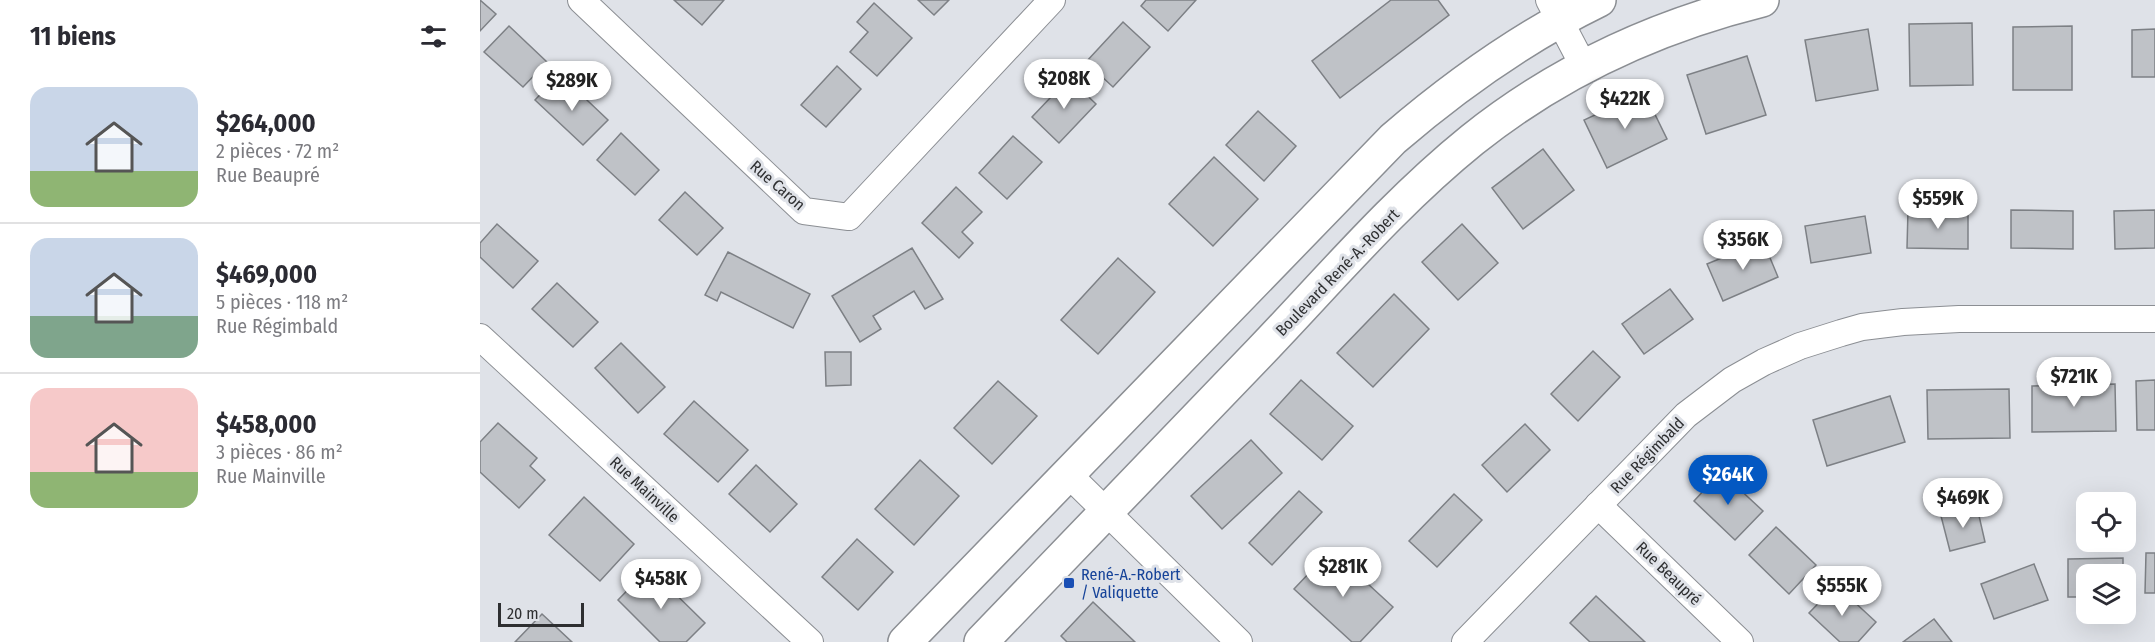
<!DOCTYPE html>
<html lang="fr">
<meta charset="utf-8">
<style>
body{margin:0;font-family:"Fira Sans Condensed",sans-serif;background:#f7f7f7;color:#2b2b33;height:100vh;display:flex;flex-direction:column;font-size:22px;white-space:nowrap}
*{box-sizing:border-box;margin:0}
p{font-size:20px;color:#7c7c81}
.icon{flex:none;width:33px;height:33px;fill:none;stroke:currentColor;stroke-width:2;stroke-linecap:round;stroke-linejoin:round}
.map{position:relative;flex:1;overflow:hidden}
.side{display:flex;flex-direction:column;background:#fff;width:480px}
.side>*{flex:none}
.controls{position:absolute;left:1596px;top:492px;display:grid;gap:12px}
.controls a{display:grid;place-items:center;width:60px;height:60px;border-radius:12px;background:#fff;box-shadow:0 6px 24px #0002;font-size:30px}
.scale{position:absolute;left:18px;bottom:15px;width:86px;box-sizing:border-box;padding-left:6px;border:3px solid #2e2f31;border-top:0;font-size:16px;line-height:21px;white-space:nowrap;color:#2e2f31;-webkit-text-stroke:4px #dfe2e8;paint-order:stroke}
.price{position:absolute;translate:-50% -51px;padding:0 14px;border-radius:21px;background:#fff;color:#222;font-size:20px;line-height:39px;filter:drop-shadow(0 2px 3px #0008)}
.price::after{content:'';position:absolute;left:50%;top:36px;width:18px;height:14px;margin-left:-9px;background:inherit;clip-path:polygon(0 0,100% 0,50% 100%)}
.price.active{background:#0358c2;color:#fff}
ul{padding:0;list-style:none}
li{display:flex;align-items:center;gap:18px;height:150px;padding:0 30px}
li+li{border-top:2px solid #e1e1e2}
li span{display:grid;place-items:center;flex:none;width:168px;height:120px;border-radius:18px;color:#555}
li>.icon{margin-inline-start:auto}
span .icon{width:72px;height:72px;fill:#fffc;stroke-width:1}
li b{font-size:26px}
h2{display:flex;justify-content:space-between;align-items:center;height:72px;padding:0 30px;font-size:26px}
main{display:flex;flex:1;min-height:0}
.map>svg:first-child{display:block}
</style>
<main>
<section class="side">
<h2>11 biens<svg class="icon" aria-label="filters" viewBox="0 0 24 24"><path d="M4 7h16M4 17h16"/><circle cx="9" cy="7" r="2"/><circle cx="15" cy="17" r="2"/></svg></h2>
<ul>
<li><span style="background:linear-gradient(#c9d6e8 70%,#8fb573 0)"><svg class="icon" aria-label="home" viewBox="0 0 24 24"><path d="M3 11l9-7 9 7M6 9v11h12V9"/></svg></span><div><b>$264,000</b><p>2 pièces · 72 m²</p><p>Rue Beaupré</p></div></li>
<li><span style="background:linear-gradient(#c9d6e8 65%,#7fa58c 0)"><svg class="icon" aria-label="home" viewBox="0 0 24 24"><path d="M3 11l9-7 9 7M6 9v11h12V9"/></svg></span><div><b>$469,000</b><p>5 pièces · 118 m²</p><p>Rue Régimbald</p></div></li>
<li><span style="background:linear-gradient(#f6c9c9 70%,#8fb573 0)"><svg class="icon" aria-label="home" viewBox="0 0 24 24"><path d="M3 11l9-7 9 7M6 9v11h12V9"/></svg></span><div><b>$458,000</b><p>3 pièces · 86 m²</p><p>Rue Mainville</p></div></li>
</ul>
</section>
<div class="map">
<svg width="1675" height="642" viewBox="0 0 1675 642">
<rect width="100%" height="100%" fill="#dfe2e8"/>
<g fill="#bfc2c7" stroke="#7d8085" stroke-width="1.5">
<path d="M 0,0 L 16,14 L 0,31 Z"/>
<path d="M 194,0 L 244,0 L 222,25 Z"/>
<path d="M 438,0 L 469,0 L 454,15 Z"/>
<path d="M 666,0 L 716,0 L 688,31 L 661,6 Z"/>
<path d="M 911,0 L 958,0 L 969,15 L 860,98 L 832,61 Z"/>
<path d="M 394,3 L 432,38 L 397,76 L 370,52 L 388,32 L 377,22 Z"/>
<path d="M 643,22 L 670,47 L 633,87 L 606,62 Z"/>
<path d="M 1492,23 L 1493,85 L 1430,86 L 1429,24 Z"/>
<path d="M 29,26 L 67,62 L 43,87 L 4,52 Z"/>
<path d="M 1592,26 L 1592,90 L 1533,90 L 1533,27 Z"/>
<path d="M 1388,29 L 1398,90 L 1336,101 L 1325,40 Z"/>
<path d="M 1675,29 L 1675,77 L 1652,77 L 1652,30 Z"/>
<path d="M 1267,56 L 1286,115 L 1226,134 L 1207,75 Z"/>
<path d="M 357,66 L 381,89 L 346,127 L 321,105 Z"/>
<path d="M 589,78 L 616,104 L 579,143 L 552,117 Z"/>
<path d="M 71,83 L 81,93 L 90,84 L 128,120 L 103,145 L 55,100 Z"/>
<path d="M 1164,92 L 1187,139 L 1127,168 L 1104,120 Z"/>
<path d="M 778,111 L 816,146 L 784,181 L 746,145 Z"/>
<path d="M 141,133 L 179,170 L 155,195 L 117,160 Z"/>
<path d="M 533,136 L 562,162 L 527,199 L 499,173 Z"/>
<path d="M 1063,149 L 1094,190 L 1043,229 L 1012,188 Z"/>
<path d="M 734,157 L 778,199 L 733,246 L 689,204 Z"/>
<path d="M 476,187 L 502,212 L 482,232 L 493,243 L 479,258 L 442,223 Z"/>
<path d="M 205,192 L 243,228 L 217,255 L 179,220 Z"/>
<path d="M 1428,210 L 1488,211 L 1488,249 L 1427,248 Z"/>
<path d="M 1531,210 L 1593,211 L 1593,249 L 1531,248 Z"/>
<path d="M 1675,210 L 1675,248 L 1635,249 L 1634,211 Z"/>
<path d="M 1385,216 L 1391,253 L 1331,263 L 1325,226 Z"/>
<path d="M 17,224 L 58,261 L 33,288 L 0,257 L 0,243 Z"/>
<path d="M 982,224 L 1018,263 L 978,300 L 942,262 Z"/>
<path d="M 1283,241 L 1298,277 L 1243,301 L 1227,264 Z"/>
<path d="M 432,248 L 463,299 L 445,309 L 434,291 L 393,316 L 401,329 L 380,342 L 352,296 Z"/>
<path d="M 248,252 L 330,294 L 313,328 L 241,292 L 237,301 L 225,295 Z"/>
<path d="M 638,258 L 675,292 L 618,354 L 581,320 Z"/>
<path d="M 77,283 L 118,322 L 93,347 L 52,309 Z"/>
<path d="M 1190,289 L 1213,319 L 1164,354 L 1142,324 Z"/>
<path d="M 914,294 L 949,329 L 893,387 L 857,353 Z"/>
<path d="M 141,343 L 185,387 L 158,413 L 115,368 Z"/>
<path d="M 1113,351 L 1140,377 L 1098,421 L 1071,394 Z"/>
<path d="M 345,352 L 371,352 L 371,385 L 346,386 Z"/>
<path d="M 821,380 L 873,426 L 842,460 L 790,414 Z"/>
<path d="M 1675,380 L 1675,430 L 1657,430 L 1656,381 Z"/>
<path d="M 518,381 L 557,416 L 512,464 L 474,428 Z"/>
<path d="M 1635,384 L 1636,431 L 1552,432 L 1552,386 Z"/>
<path d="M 1529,389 L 1530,438 L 1448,439 L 1447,390 Z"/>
<path d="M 1410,396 L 1425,442 L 1347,466 L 1333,420 Z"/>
<path d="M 214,401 L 268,450 L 238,482 L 184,434 Z"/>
<path d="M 18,423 L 57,458 L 50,466 L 65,480 L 39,508 L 0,472 L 0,442 Z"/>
<path d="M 1045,424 L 1070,450 L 1027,492 L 1002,465 Z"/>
<path d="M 771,440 L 802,473 L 742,529 L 711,496 Z"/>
<path d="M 440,460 L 479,496 L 434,545 L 395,509 Z"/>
<path d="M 276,465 L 317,504 L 290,532 L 249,494 Z"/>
<path d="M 1241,472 L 1283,511 L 1255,540 L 1214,501 Z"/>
<path d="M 819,491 L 842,512 L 792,565 L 769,543 Z"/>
<path d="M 974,494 L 1002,520 L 957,567 L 929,541 Z"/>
<path d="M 104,497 L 154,544 L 120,581 L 69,535 Z"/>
<path d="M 1497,507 L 1505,542 L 1470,551 L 1461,516 Z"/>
<path d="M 1296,527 L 1336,565 L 1309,594 L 1269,555 Z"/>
<path d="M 377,539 L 413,572 L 378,610 L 342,577 Z"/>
<path d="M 851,550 L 913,607 L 880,642 L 872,642 L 814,589 Z"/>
<path d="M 1666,553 L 1675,553 L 1675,593 L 1665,593 Z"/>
<path d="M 1643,558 L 1643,574 L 1606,574 L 1606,597 L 1588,597 L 1588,559 Z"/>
<path d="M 1554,564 L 1568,600 L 1514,619 L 1501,584 Z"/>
<path d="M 169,568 L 225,623 L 206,642 L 180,642 L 138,600 Z"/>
<path d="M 1356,585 L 1396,622 L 1378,642 L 1360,642 L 1329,613 Z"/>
<path d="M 1116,596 L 1165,642 L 1110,642 L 1090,623 Z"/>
<path d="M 613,602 L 655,642 L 587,642 L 581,636 Z"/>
<path d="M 62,614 L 92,642 L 35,642 Z"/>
<path d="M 1454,619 L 1472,642 L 1423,642 Z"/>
</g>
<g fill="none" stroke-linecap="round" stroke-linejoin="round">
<g stroke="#8b8e93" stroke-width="28">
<g id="street">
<path d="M 101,0 L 324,211 L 369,217 L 572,0"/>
<path d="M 1069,0 L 1104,67"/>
<path d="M 0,337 L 330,642"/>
<path d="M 589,475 L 759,642"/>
<path d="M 1118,505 L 1260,642"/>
<path d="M 985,642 L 1206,415 L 1252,380 L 1284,362 L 1320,346 L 1361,333 L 1382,327 L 1423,322 L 1479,319 L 1675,319"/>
</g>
</g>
<g stroke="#8b8e93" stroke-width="36">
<g id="secondary">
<path d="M 425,642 L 913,139 C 977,84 1043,37 1119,0"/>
<path d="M 501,642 C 594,545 687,448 780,352 C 849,280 914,203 992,140 C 1077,72 1177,26 1282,0"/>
</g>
</g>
<use href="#street" stroke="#fff" stroke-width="26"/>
<use href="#secondary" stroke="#fff" stroke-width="33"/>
</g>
<rect fill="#1a4fb4" stroke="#dfe2e8" stroke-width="2" x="583" y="577" width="12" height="12" rx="3"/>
<g text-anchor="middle" stroke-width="6" stroke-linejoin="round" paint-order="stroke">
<g font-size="16" fill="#2e2f31" stroke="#dfe2e8">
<text transform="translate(298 185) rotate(41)" y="6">Rue Caron</text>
<text transform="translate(857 272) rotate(-46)" y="6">Boulevard René-A.-Robert</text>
<text transform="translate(1167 455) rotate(-46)" y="6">Rue Régimbald</text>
<text transform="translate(165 489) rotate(43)" y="6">Rue Mainville</text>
<text transform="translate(1189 573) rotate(44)" y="6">Rue Beaupré</text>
</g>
<g font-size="16" fill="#164399" stroke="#dfe2e8" text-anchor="start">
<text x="601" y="580">René-A.-Robert<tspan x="601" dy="18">/ Valiquette</tspan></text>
</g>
</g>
</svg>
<div class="controls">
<a><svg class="icon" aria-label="locate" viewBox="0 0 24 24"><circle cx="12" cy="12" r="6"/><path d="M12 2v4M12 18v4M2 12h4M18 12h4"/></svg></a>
<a><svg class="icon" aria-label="layers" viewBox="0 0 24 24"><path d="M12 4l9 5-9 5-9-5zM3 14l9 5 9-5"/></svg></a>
</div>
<div class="scale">20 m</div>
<b class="price" style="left:584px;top:110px">$208K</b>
<b class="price" style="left:92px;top:112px">$289K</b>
<b class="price" style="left:1145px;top:130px">$422K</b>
<b class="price" style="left:1458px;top:230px">$559K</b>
<b class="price" style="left:1263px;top:271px">$356K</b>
<b class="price" style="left:1594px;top:408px">$721K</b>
<b class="price active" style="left:1248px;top:506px">$264K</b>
<b class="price" style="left:1483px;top:529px">$469K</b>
<b class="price" style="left:863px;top:598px">$281K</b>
<b class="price" style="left:181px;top:610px">$458K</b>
<b class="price" style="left:1362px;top:617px">$555K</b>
</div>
</main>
